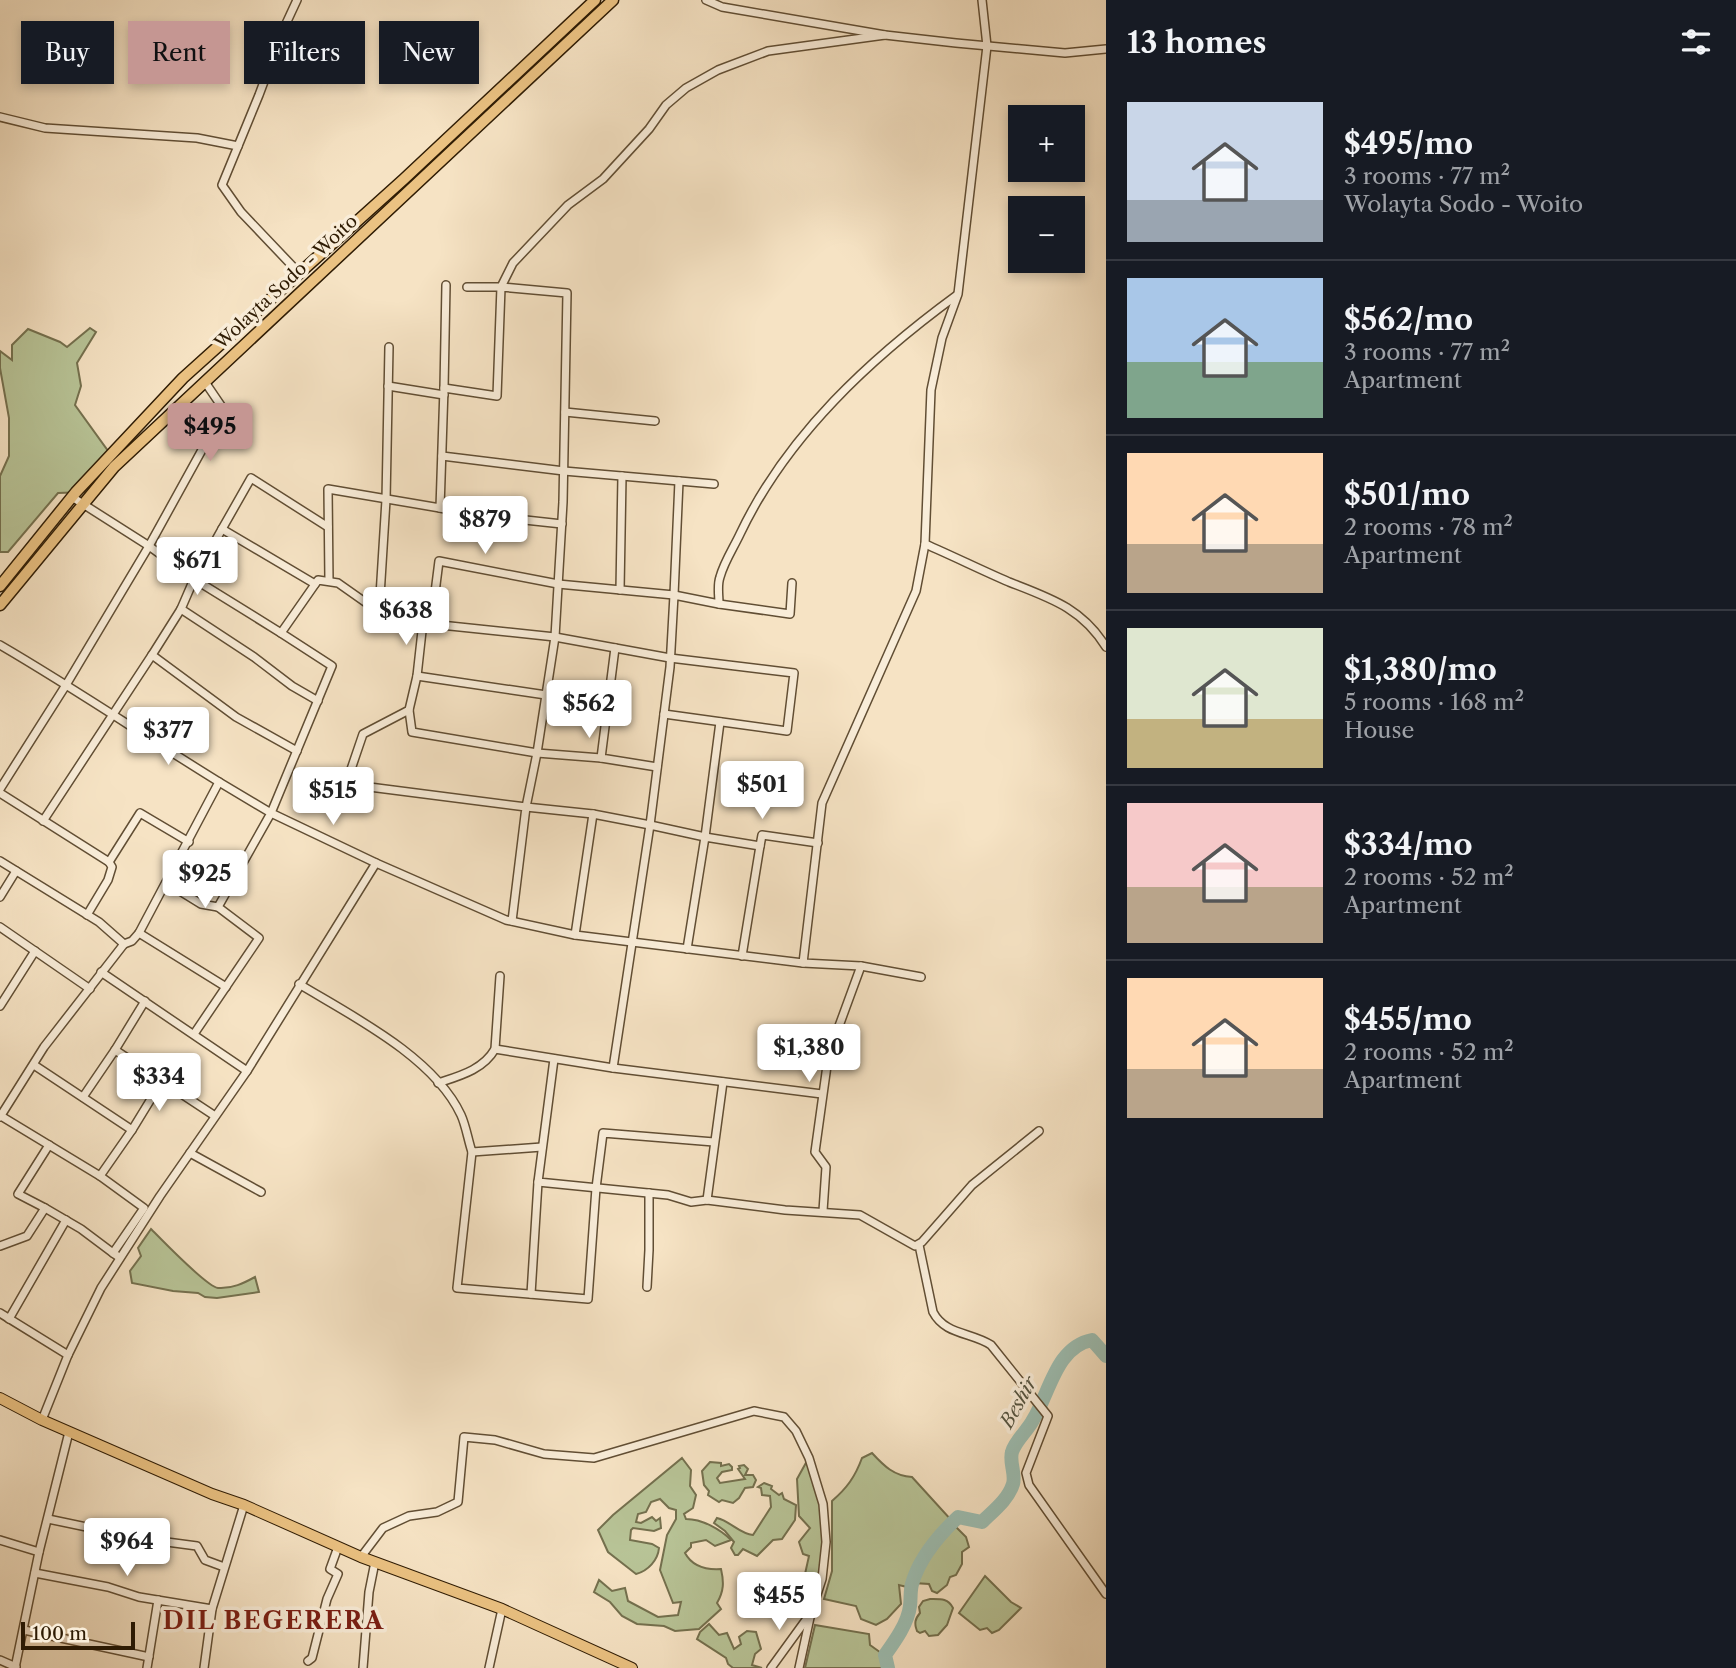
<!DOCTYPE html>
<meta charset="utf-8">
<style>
body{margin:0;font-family:"Libre Caslon Text",serif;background:#20242c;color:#f1f3f6;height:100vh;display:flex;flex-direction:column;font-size:26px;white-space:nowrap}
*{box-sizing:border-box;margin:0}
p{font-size:23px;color:#9ea1a6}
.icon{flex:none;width:38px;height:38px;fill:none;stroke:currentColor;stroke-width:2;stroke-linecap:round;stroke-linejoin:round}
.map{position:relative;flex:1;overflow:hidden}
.panel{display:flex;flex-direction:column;background:#171b24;width:630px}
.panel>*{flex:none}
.banner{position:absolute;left:21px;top:21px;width:665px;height:63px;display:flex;gap:14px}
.fabs{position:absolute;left:1008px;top:105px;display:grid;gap:14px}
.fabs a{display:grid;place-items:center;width:77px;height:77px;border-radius:0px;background:#171b24;box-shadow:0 4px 10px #0003;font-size:35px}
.scale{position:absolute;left:21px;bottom:18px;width:114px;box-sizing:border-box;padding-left:7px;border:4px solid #2f1c04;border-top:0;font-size:19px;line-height:24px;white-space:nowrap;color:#2f1c04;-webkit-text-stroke:5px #f9edd9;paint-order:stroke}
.price{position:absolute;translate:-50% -60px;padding:0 16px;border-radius:7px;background:#fff;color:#222;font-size:23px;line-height:46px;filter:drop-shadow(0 2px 4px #0008)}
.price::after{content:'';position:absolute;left:50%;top:42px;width:21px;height:16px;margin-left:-10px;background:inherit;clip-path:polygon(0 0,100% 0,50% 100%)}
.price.selected{background:#c59692;color:#111}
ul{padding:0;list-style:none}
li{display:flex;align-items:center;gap:21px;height:175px;padding:0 21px}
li+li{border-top:2px solid #363941}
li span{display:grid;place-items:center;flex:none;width:196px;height:140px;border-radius:0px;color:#555}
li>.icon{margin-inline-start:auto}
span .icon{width:84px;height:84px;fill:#fffc;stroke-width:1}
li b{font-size:30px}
h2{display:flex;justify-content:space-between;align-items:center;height:84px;padding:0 21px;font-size:30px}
.chip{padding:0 24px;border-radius:0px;background:#171b24;box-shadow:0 4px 10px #0003;font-size:24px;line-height:63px}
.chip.selected{background:#c59692;color:#111}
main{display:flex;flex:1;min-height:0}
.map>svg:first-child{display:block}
</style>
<main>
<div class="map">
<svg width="1106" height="1668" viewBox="0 0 1106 1668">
<rect width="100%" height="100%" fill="#f6e3c4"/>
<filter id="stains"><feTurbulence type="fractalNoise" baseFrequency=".00286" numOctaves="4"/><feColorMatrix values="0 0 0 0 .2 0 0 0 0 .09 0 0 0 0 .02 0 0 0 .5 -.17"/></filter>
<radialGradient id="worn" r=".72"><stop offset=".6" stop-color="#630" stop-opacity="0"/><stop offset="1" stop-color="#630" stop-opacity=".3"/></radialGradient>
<g fill="#b8c497" stroke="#74704e" stroke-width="2">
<path d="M 90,328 L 96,332 L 77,363 L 81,386 L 75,405 L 116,462 L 87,492 L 58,493 L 8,552 L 0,552 L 0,476 L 9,456 L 9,418 L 0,368 L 0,351 L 12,360 L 12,345 L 28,329 L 60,342 L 67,347 Z"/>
<path d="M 151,1229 C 162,1240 207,1287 218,1288 C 232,1289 244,1283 255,1277 L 259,1292 L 217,1298 L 205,1297 L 198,1293 L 173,1291 L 132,1283 L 130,1271 L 141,1256 L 138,1248 Z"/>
<path d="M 872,1453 C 884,1466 894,1476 912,1477 L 953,1522 L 940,1530 L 907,1587 L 899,1585 L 901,1604 L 887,1619 L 876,1625 L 861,1619 L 856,1606 L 824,1599 L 832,1571 L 832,1501 C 847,1488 855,1477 862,1458 Z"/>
<path d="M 682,1458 L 691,1470 L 690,1486 L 696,1495 L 693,1508 L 684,1514 L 686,1519 C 702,1519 720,1529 731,1540 L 715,1546 L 706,1540 L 691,1543 L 691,1547 L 685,1553 C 692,1566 706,1570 721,1569 C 724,1582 724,1591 717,1603 L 721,1609 L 699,1629 L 675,1631 L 664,1626 L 637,1624 L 622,1616 L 610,1602 L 594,1592 L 599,1580 L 612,1591 L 625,1588 L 628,1601 L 658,1617 L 678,1615 L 681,1602 L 673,1603 L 660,1570 L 667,1535 L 676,1519 L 676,1510 L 669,1508 L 660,1499 L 651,1502 L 646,1512 L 638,1514 L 636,1522 L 641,1523 L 652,1517 L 656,1521 L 660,1518 L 661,1528 L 654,1531 L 633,1528 L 631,1530 L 630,1540 L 652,1544 L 659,1548 C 658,1560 648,1571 636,1574 L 608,1552 L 598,1530 L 613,1515 Z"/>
<path d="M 807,1461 C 812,1475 820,1492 822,1507 C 827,1539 821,1573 814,1604 L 805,1605 L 799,1601 L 809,1556 L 803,1554 L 799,1542 L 810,1528 L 799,1516 L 797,1479 Z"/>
<path d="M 710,1462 L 721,1463 L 721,1466 L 729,1464 L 732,1467 L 732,1470 L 722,1472 L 717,1478 L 720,1483 L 745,1479 L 738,1469 L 740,1468 L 739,1466 L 744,1465 L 748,1469 L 745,1475 L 753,1475 L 756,1480 L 753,1487 L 745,1488 L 739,1498 L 733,1503 L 722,1500 L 719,1502 L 708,1495 L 709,1491 L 704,1485 L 702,1471 Z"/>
<path d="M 764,1483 L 772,1486 L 771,1489 L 779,1495 L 782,1493 L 784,1499 L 796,1505 L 795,1520 L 782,1539 L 773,1540 L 757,1556 L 743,1549 L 738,1555 L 735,1555 L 731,1548 L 734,1542 L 725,1531 L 714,1523 L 717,1518 C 730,1521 740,1534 753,1535 L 771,1507 L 770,1496 L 762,1495 L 761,1488 L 758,1487 Z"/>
<path d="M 953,1524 L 966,1537 L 969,1547 L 962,1552 L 962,1564 L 956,1575 L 950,1577 L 947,1585 L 937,1593 L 932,1591 L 929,1584 L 914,1583 C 919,1563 937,1537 953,1524 Z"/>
<path d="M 985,1576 L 1011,1602 L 1021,1608 L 999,1630 L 992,1633 L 987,1628 L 980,1630 L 959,1613 Z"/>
<path d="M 930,1599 C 940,1599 948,1598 953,1608 L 947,1625 L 938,1635 L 929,1636 L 925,1631 L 920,1633 L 917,1631 C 914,1623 915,1619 920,1613 L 919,1607 L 923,1601 Z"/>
<path d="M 709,1624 L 719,1635 L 727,1633 L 734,1649 L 741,1644 L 739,1637 L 747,1631 L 756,1632 L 761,1649 L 755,1654 L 752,1665 L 762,1668 L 733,1668 L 728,1664 L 726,1658 L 697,1639 L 700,1632 Z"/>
<path d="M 815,1625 L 869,1634 L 870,1645 L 884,1655 L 888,1668 L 805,1668 Z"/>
</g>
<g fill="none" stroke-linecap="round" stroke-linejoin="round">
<path stroke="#9dbeb2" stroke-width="14" d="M 888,1668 L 885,1655 C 895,1641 908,1623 910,1606 C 911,1599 910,1591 912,1584 C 919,1559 940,1534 958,1517 L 982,1522 C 993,1511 1008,1500 1013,1484 C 1016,1474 1009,1462 1012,1452 C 1015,1441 1028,1430 1033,1420 C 1050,1392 1056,1347 1092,1340 L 1106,1356"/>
<g stroke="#614e34" stroke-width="10">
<g id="minor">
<path d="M 297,0 L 284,28 L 259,95 L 222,185 L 241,212 L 299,273"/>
<path d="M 706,0 L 722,7 L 885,35 L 956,43 L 1065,53 L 1106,49"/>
<path d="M 0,117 L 45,128 L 197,138 L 238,146"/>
<path d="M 467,287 L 501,287 L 513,263 L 568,205 L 603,179 L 649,129 L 666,105 L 686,88 L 718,70 L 768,51 L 885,35"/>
<path d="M 388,386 L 444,395"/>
<path d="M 444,388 L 446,285"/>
<path d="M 565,412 L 655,421"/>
<path d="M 442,456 L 564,471 L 714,484"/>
<path d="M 72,497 L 149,546 L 224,410 L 205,382"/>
<path d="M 440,508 L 470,514 L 562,524"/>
<path d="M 222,529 L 194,579 L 281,633"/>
<path d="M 925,544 C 953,556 981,570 1009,582 C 1050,598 1082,608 1106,647"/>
<path d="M 329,581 L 328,489 L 440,508 L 444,388 L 497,396 L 501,287 L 567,293 L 563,502 L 555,637 L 537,753 L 526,807 L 593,814"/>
<path d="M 315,584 L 222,529 L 251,478 L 328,527"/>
<path d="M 620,590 L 622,476"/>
<path d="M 719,604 L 790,614 L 792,583"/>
<path d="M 181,609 L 152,655 L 236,717 L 297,751"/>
<path d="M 379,612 L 386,500 L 389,347"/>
<path d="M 0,645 C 74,688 146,737 219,782 L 139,933 L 132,941 L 124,944"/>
<path d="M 615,648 L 601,758 L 657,767"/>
<path d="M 417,676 L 423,622"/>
<path d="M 409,710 L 412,732 L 537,753 L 601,758"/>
<path d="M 664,714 L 787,731 L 794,673 L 670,658 L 555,637 L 431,624 L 439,561 L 558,584 L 674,595 L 679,481"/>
<path d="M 0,789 L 66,685 L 149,546 L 194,579 L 181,609 L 254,657 L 292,686 L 318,701"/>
<path d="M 0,793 L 109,862 L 112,867 L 108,880 L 87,915"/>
<path d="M 43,821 L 152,655"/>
<path d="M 0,861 L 99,922 L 124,944 L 44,1047 L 0,1117"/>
<path d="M 109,862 L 140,813 L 189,842"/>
<path d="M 376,863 L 271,813 L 332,666 L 281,633 L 318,580 L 338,583 L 382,614 L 431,624"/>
<path d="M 167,883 L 201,904 L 218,907"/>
<path d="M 0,897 L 16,871"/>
<path d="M 512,921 L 526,807 L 346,784 L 363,734 L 409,710 L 417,676 L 546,695"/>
<path d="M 0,927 L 90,989"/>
<path d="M 139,933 L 226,987"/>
<path d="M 687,949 L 705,837 L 760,846 L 762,835 L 818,843"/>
<path d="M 742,956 L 760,846"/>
<path d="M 803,963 L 575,935 L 593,814 L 650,825 L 670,667 L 674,595 L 719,604 C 719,595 717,585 720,577 C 724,562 734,547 740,534 C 787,435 871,358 957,295"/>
<path d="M 101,972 L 247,1071"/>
<path d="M 921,977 L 861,966 L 803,963 L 822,803 L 916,591 L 925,544 L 931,390 L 942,338 L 958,294 L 987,46 L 982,0"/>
<path d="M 299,984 C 352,1016 434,1057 461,1115 C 466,1126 468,1140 472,1152 L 542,1147"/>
<path d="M 0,1006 L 35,951"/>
<path d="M 194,1034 L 259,938 L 218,907 L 271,813 L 219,782"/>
<path d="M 495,1049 L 613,1068 L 822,1094"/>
<path d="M 115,1050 L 215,1116"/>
<path d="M 554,1059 L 538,1182 L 668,1195 L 691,1202 L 707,1200 L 785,1210 L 860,1215 L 915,1246 L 922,1242 L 972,1185 L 1039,1131"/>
<path d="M 34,1065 L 132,1130 L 100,1176 L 144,1208 L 113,1253 L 119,1257"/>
<path d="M 613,1068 L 650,825 L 705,837 L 720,722"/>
<path d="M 438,1083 C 459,1076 483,1070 495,1049 L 500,976"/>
<path d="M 83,1097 L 115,1050 L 145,1001"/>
<path d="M 1,1116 L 100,1176"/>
<path d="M 132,1130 L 162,1081"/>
<path d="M 472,1152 L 457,1288 L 588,1299 L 596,1188 L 603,1133 L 714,1142"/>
<path d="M 190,1153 L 261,1192"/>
<path d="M 707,1200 L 723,1082"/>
<path d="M 45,1208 L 18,1194 L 49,1145"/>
<path d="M 823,1211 L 826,1167 L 815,1152 L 830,1044 L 839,1026 L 861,966"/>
<path d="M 919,1245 L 933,1312 C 945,1335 971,1332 991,1345 L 1048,1416 L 1026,1473 L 1029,1485 L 1106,1594"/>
<path d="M 0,1246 L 27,1236 L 45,1208 L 81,1229 L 113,1253"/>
<path d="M 647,1287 L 649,1250 L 649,1193"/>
<path d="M 531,1294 L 538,1182"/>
<path d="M 0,1313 L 68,1355"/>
<path d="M 9,1319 L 66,1220"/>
<path d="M 42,1420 L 68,1355 L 101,1288 L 160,1196 L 247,1071 L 376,863 L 506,920 L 575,935"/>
<path d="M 48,1519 L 144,1539 L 197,1546 L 205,1560 L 224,1567"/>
<path d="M 0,1540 L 39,1552"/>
<path d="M 361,1557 L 383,1528 L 409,1516 L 437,1512 L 458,1502 L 464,1437 L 495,1440 L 544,1454 L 594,1458 L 754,1411 L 784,1417 L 796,1431 L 809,1458 L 823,1504 L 826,1542 L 822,1579 L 811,1613 L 799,1668"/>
<path d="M 35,1573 L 108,1587 L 139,1597 L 212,1609"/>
<path d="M 24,1630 L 149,1657"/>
<path d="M 0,1660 L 16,1667"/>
<path d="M 308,1661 L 312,1658 L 327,1599 L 338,1574 L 330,1569 L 338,1547"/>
<path d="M 15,1668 L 39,1552 L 69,1432"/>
<path d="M 147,1668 L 158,1600"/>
<path d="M 204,1668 L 212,1609 L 244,1505"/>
<path d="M 363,1668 L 369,1592 L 375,1562"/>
<path d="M 489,1668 L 502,1609"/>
<path d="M 771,1668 L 808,1617"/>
</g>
</g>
<g stroke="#2f1c04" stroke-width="12">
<path id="major" d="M 0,1398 L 42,1420 L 212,1494 L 244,1505 L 361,1557 L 502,1609 L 632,1668"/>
</g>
<g stroke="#2f1c04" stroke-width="13">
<g id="highway">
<path d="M 0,586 L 76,492 L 183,378 L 404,179 L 595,0"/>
<path d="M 0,605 L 114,467 L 613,0"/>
</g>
</g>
<use href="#minor" stroke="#f9edd9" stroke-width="7"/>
<use href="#major" stroke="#ebc282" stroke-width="10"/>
<use href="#highway" stroke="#ebc282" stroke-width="10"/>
</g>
<g text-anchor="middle" stroke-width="7" stroke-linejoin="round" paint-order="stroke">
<g font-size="18" fill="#2f1c04" stroke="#f9edd9">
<text transform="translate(286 282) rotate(-43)" y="6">Wolayta Sodo - Woito</text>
</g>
<g font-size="19" font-style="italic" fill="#565541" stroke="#f9edd9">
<text transform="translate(1018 1402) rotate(-61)" y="7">Beshir</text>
</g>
<g font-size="24" font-weight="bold" letter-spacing="2" fill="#7a1f14" stroke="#f9edd9">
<text x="274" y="1629">DIL BEGERERA</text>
</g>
</g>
<rect width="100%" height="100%" filter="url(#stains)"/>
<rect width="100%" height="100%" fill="url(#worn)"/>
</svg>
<div class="fabs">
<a>+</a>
<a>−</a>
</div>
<div class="scale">100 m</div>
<b class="price selected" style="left:210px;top:463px">$495</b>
<b class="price" style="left:485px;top:556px">$879</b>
<b class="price" style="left:197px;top:597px">$671</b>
<b class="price" style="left:406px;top:647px">$638</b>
<b class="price" style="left:589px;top:740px">$562</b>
<b class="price" style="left:168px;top:767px">$377</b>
<b class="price" style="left:762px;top:821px">$501</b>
<b class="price" style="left:333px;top:827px">$515</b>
<b class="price" style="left:205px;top:910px">$925</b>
<b class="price" style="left:809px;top:1084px">$1,380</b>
<b class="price" style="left:159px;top:1113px">$334</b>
<b class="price" style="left:127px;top:1578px">$964</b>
<b class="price" style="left:779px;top:1632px">$455</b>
<div class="banner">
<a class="chip">Buy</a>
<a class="chip selected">Rent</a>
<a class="chip">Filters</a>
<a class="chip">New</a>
</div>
</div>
<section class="panel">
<h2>13 homes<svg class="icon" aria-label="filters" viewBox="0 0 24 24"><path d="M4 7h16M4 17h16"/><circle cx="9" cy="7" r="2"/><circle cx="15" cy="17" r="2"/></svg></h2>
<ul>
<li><span style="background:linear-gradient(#c9d6e8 70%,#9aa5b1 0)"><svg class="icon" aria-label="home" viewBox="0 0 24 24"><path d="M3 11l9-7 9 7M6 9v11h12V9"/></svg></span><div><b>$495/mo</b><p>3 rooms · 77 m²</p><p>Wolayta Sodo - Woito</p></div></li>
<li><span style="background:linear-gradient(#a9c7e8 60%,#7fa58c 0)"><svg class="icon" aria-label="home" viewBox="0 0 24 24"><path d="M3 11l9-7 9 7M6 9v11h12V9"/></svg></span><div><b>$562/mo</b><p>3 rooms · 77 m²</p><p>Apartment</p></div></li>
<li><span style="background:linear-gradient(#ffd9b3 65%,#b9a48a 0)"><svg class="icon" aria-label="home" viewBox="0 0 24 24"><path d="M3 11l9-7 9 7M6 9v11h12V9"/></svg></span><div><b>$501/mo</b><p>2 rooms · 78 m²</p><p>Apartment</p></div></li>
<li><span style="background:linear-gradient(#dfe7d0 65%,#c2b280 0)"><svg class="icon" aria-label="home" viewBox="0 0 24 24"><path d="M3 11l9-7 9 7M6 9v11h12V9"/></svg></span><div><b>$1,380/mo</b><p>5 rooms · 168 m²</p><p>House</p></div></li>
<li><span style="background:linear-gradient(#f6c9c9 60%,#b9a48a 0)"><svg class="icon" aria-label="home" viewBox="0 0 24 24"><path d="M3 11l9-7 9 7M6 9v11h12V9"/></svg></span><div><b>$334/mo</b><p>2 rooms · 52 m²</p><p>Apartment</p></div></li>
<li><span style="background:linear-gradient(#ffd9b3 65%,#b9a48a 0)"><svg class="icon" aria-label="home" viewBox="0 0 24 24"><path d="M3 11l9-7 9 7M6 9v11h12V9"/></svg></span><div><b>$455/mo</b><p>2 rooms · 52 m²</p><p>Apartment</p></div></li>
</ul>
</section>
</main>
